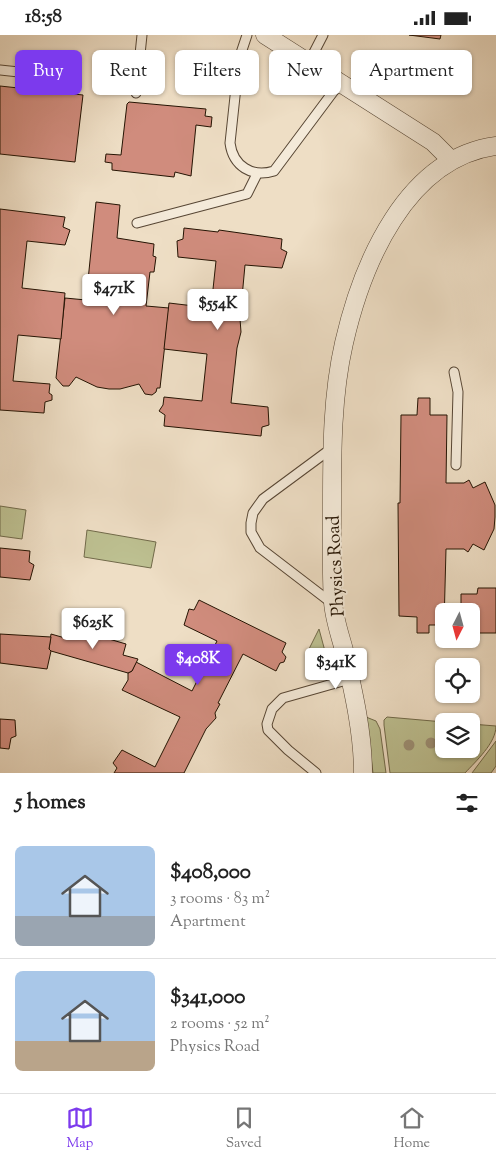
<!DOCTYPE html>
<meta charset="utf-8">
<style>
body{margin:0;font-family:"Sorts Mill Goudy",serif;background:#f2f2f2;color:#222;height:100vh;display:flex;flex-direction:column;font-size:19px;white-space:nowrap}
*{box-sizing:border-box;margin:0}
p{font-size:16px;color:#767676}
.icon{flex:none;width:28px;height:28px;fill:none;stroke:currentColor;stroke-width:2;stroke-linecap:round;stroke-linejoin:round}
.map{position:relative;height:738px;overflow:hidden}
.sheet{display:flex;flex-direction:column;background:#fff;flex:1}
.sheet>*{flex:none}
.banner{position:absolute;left:15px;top:15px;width:466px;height:45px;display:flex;gap:10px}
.needle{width:32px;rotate:186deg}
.controls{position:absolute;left:435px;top:568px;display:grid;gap:10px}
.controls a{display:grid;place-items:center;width:45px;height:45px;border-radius:8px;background:#fff;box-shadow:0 1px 4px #0004;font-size:25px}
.price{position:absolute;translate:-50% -42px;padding:0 11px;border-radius:5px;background:#fff;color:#222;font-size:16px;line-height:32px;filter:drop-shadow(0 1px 2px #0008)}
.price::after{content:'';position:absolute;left:50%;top:30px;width:15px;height:11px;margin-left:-8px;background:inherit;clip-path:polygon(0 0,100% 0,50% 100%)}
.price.current{background:#7c3aed;color:#fff}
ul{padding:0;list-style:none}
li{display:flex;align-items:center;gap:15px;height:125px;padding:0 15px}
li+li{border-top:1px solid #e0e0e0}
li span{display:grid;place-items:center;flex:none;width:140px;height:100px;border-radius:8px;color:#555}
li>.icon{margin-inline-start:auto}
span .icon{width:60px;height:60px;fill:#fffc;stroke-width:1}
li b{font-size:21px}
h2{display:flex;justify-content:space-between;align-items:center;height:60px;padding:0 15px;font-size:21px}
.chip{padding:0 18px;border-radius:8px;background:#fff;box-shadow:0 1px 4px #0004;font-size:18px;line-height:45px}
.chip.current{background:#7c3aed;color:#fff}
.status{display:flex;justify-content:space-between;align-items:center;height:35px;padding:0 25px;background:#fff;direction:ltr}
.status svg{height:14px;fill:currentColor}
.dock{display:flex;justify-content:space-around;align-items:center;height:70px;border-top:1px solid #e0e0e0;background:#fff;font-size:14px;color:#767676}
.dock a{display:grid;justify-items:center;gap:2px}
.dock .current{color:#7c3aed}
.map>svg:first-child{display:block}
</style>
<div class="status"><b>18:58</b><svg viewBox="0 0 49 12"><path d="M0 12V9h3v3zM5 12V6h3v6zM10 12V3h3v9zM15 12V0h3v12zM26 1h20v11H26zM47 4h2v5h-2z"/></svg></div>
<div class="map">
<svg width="496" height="738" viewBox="0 0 496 738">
<rect width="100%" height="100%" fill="#eedec5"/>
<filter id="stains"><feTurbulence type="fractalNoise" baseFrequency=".004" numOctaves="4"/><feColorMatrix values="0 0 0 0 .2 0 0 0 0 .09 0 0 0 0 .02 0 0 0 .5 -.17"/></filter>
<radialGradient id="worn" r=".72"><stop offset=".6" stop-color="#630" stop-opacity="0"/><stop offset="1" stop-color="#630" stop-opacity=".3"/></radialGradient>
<g fill="#bdc091" stroke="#716a4a">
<path d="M 0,471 L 26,475 L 22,504 L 0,501 Z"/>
<path d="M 87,495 L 156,507 L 151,533 L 84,522 Z"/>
<path d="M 319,594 L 326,620 L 325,623 L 309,614 Z"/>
<path d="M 366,682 L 376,686 L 380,694 L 386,738 L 373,738 Z"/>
<path d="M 387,682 L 444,687 L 444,714 L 471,714 L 471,689 L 496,691 C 496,708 476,726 465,738 L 390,738 L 384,690 L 384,685 Z"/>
<path d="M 496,706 L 496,731 L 491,738 L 472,738 Z"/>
</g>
<g fill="#d08c7d" stroke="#251403">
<path d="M 409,0 L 441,0 L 440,4 Z"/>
<path d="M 0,51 L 83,60 L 75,127 L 0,119 Z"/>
<path d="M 129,67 L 206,74 L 205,81 L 212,82 L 211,92 L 196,90 L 191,141 L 175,137 L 174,142 L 112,135 L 112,128 L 105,127 L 106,119 L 121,120 L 127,69 Z"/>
<path d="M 96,167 L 120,170 L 117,203 L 154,209 L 153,221 L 156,222 L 154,237 L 150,237 L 146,271 L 169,273 L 160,353 L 157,353 L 156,357 L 152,360 L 145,359 L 139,349 L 120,354 L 109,354 L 97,352 L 76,342 L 69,351 L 63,351 L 56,343 L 65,263 L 86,265 Z"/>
<path d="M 0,174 L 65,182 L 63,192 L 70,195 L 65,210 L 27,206 L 22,253 L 65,258 L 61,304 L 18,300 L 13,346 L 50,349 L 49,358 L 52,360 L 52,365 L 45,367 L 44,378 L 0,375 Z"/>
<path d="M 184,193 L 218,197 L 219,195 L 282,204 L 281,214 L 287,217 L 282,233 L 245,230 L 240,284 L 241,297 L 237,313 L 231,368 L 268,372 L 269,390 L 262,392 L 261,401 L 164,391 L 165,380 L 159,376 L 163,370 L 164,362 L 202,366 L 207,319 L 164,314 L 169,268 L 211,273 L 216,226 L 178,222 L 177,206 L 183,204 Z"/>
<path d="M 418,363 L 430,363 L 430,380 L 447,380 L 446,448 L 464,448 L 469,445 L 473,453 L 485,447 L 495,470 L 495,482 L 494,494 L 484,515 L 473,509 L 468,517 L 464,514 L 446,514 L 444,590 L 429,590 L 429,598 L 417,598 L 417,582 L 399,581 L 398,468 L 400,468 L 401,380 L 417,380 Z"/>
<path d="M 0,513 L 30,516 L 29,527 L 34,530 L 30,545 L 0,542 Z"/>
<path d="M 478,553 L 496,553 L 496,598 L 471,598 L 471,576 L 456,576 L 456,571 L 461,571 L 461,559 L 477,559 Z"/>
<path d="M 199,565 L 286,608 L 282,617 L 286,622 L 284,627 L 280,628 L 276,636 L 243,619 L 218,668 L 220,669 L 215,678 L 216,683 L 206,694 L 184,738 L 114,738 L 117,733 L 113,728 L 122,715 L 155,732 L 180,682 L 122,655 L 128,645 L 128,638 L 132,636 L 136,627 L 192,656 L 217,606 L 184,590 L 189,574 L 194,575 Z"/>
<path d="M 68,592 L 126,609 L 123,620 L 138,624 L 132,636 L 128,638 L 51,616 L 49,614 L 51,599 L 65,603 Z"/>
<path d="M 0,599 L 51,602 L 49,614 L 51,616 L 47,634 L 0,628 Z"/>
<path d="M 0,684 L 15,685 L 16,701 L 11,703 L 9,714 L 0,713 Z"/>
</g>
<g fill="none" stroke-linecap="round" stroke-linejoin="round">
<g stroke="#574634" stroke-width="11">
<g id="service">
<path d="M 247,0 L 239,24 L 230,108 C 233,131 252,143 274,136 L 339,49"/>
<path d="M 308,29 L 323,0"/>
<path d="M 0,35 L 28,38"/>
<path d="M 136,58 L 142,0"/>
<path d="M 137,188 L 247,159 L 257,139"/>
<path d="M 454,337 L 458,357 L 456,430"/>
<path d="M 332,413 L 263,464 L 253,478 L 251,488 L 251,497 L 260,513 L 333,569"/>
<path d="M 316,738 L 288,715 L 268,695 L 267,689 L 272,674 L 283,663 L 350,644"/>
</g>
</g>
<g stroke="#574634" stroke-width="19">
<g id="minor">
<path d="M 265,0 L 433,107 L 451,125"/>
<path d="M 363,738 C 363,697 353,655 344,615 C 340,600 334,583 333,567 C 331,535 332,502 332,469 C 332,416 332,360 344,308 C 362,229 406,123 496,111"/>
</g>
</g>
<use href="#service" stroke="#f4ead9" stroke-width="9"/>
<use href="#minor" stroke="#f4ead9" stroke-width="18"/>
</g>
<g fill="#9d9076">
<circle cx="431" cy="708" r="5.5"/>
<circle cx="409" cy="710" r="5.5"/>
</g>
<g text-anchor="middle" stroke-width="4" stroke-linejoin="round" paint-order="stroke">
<g font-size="18" fill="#251403" stroke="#f4ead9">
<text transform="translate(335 531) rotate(-93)" y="6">Physics Road</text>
</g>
</g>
<rect width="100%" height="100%" filter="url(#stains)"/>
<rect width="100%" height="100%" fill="url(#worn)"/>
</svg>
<div class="controls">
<a><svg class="needle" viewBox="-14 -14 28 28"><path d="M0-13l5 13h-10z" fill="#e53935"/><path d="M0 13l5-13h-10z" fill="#767676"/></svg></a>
<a><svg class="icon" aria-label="locate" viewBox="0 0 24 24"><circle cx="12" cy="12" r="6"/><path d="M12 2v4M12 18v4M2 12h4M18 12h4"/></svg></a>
<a><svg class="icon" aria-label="layers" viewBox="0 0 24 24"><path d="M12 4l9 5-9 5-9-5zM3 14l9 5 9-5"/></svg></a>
</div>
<b class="price" style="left:114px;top:281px">$471K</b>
<b class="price" style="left:218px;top:296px">$554K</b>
<b class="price" style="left:93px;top:615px">$625K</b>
<b class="price current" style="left:198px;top:651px">$408K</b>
<b class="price" style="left:336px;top:655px">$341K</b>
<div class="banner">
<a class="chip current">Buy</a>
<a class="chip">Rent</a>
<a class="chip">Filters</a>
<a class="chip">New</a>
<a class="chip">Apartment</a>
</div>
</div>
<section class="sheet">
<h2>5 homes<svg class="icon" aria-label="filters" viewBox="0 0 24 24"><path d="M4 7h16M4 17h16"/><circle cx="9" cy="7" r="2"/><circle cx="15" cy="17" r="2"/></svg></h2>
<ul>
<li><span style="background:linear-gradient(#a9c7e8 70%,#9aa5b1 0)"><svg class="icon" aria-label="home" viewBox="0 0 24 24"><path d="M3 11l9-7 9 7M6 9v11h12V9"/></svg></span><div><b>$408,000</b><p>3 rooms · 83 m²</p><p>Apartment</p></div></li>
<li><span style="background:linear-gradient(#a9c7e8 70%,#b9a48a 0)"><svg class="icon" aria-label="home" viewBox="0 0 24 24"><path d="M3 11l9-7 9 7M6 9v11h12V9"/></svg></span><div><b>$341,000</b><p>2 rooms · 52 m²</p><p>Physics Road</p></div></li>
</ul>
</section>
<nav class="dock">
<a class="current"><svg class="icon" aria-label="map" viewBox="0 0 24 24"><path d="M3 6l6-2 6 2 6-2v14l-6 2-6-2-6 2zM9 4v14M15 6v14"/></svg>Map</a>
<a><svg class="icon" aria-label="saved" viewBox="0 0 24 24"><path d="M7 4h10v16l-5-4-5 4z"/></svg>Saved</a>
<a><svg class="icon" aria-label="home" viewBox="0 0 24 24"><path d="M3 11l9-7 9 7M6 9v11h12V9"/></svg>Home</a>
</nav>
